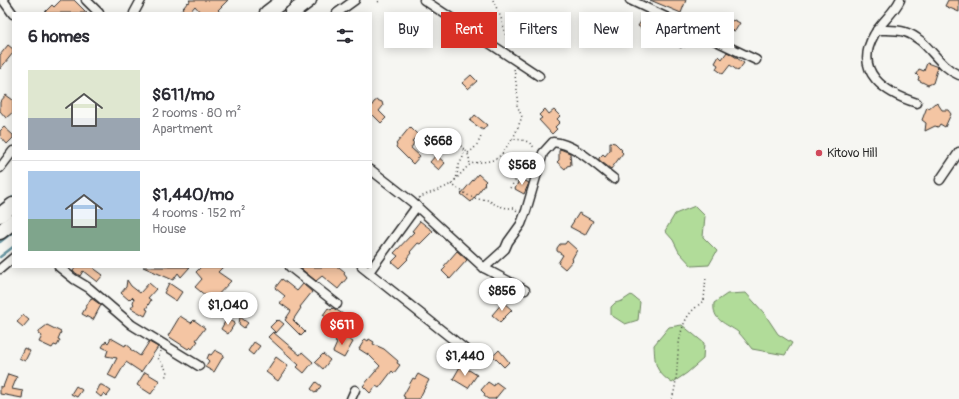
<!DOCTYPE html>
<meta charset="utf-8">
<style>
body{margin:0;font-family:Pangolin,sans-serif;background:#f2f2f3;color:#2b2b33;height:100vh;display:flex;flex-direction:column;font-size:15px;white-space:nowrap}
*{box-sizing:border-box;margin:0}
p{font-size:13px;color:#7c7c81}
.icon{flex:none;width:22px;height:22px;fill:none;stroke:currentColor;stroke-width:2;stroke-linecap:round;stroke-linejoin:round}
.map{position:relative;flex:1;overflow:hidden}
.details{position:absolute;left:12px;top:12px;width:360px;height:256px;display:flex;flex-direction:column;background:#fff;border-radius:0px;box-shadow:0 2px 10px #0003}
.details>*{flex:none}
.top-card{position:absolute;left:384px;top:12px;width:380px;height:36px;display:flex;gap:8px}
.price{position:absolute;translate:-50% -34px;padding:0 9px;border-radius:14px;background:#fff;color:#222;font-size:13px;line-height:26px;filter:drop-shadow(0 1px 2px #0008)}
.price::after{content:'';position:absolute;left:50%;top:24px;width:12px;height:9px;margin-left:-6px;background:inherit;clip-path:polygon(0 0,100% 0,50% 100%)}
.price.current{background:#d93025;color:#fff}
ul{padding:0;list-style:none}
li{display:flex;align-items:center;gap:12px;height:100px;padding:0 16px}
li+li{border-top:1px solid #e1e1e2}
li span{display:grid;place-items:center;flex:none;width:112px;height:80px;border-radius:0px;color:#555}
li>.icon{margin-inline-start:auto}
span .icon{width:48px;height:48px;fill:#fffc;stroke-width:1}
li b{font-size:17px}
h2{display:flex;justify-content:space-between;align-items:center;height:48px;padding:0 16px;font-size:17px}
.chip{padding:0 14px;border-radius:0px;background:#fff;box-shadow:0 2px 10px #0003;font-size:14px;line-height:36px}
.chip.current{background:#d93025;color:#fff}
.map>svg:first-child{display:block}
</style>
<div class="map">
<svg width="959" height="399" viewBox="0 0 959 399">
<rect width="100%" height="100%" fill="#f6f6f2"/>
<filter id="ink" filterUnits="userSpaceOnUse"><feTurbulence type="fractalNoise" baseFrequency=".025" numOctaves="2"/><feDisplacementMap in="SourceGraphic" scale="8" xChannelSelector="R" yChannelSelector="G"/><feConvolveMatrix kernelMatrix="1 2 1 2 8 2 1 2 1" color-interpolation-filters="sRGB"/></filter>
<g filter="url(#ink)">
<g fill="#b1dc99" stroke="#6e8462">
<path d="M 695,206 L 705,216 L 703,237 L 717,251 L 709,265 L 692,266 L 679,252 L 673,240 L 665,231 L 675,214 Z"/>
<path d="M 746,293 L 764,313 L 778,334 L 792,343 L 785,355 L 752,349 C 748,344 743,337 738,332 C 726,323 712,321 714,303 L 727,294 Z"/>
<path d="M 631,295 L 640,302 L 638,320 L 625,324 L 611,315 L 611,307 L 615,303 L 622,301 Z"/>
<path d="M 682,325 L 704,343 L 703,359 L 687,373 L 672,383 C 655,371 655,365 654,345 L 669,327 Z"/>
</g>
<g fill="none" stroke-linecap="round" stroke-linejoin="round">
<g stroke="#6795a1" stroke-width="2.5">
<path d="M 0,206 L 13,197"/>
<path d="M 0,242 L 13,232"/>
<path d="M 0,257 L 13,247"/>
</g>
</g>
<g fill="#f4c5a3" stroke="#2b2b2b">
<path d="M 61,0 L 74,0 L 87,13 L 44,13 L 52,5 L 54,7 Z"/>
<path d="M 189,0 L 228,0 L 218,10 L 221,13 L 201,13 L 195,6 L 189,13 L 179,13 L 188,2 L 189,3 L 190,1 Z"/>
<path d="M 650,0 L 686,0 L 681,13 Z"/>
<path d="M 948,0 L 959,0 L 959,12 L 945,6 Z"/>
<path d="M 644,17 L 649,21 L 648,23 L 659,30 L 654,37 L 638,26 Z"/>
<path d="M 726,17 L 733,21 L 734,20 L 740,23 L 735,31 L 732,30 L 727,40 L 717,35 L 719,32 L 716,30 L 721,22 L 723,23 Z"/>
<path d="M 677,30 L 683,34 L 684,32 L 691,35 L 685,47 L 683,46 L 681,48 L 668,39 L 671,34 L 674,35 Z"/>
<path d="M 8,45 L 13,49 L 13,53 L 0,69 L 0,55 Z"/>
<path d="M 727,52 L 734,56 L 744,63 L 738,71 L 730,65 L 723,74 L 716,69 L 718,65 L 715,63 L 719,56 L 722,59 Z"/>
<path d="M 927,63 L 938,67 L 933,83 L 928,85 L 918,80 L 919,77 L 916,74 L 919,69 L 924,71 Z"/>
<path d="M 471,75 L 477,81 L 468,89 L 462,83 Z"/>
<path d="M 6,95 L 13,100 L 13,112 L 6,118 L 0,111 L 0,102 Z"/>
<path d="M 377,100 L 382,102 L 383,106 L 379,111 L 386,118 L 381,123 L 371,113 L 371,107 L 374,102 Z"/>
<path d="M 935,103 L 938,104 L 942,110 L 948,110 L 951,114 L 945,127 L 940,124 L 938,127 L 935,126 L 925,131 L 926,123 L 922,120 L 927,107 L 929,108 Z"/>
<path d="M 545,109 L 549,114 L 554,110 L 560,116 L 557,119 L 560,122 L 555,127 L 557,129 L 552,134 L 539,120 L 542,118 L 539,115 Z"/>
<path d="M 475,115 L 487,125 L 483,130 L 470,121 Z"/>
<path d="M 4,127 L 13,135 L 13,138 L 7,144 L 0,136 L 0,131 Z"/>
<path d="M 410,127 L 418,135 L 412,141 L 414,143 L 411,148 L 420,156 L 413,164 L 396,147 L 397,145 L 396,144 Z"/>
<path d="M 610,142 L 615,143 L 622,150 L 621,151 L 623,153 L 611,169 L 599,160 L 599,158 L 603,154 L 605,156 L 610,150 Z"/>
<path d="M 560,149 L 570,153 L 571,165 L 567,166 L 565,169 L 557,162 L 559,160 L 559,151 Z"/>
<path d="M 436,155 L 445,163 L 439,170 L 430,162 Z"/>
<path d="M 478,174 L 486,181 L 484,183 L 485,184 L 471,202 L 461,194 Z"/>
<path d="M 520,178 L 529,183 L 524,194 L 515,189 Z"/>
<path d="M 579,213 L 593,221 L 585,235 L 570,227 Z"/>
<path d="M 420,221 L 433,231 L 420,244 L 418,243 L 410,252 L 411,253 L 407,258 L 408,259 L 399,268 L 392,262 L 398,256 L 394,253 L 414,232 L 412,231 Z"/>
<path d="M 567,241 L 577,250 L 572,259 L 573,260 L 565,269 L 558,263 L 563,255 L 557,251 L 557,248 L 560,244 L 565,244 Z"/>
<path d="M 457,251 L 467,260 L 450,279 L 442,271 L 446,267 L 444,266 Z"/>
<path d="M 76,267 L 92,267 L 103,275 L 97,282 L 83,271 L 80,276 L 73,271 Z"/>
<path d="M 143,267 L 190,267 L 181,277 L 178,273 L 173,280 Z"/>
<path d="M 201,267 L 223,267 L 218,272 L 231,281 L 212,301 L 195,287 L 202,279 L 196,272 Z"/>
<path d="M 299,267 L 339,267 L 345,272 L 344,274 L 347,278 L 338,289 L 322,276 L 316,281 Z"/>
<path d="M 282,279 L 297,291 L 303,284 L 312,292 L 300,307 L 301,308 L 293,320 L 305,332 L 301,336 L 285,320 L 291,311 L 280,303 L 285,296 L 275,288 Z"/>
<path d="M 127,280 L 131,286 L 140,293 L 149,283 L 156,289 L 148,298 L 151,300 L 146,309 L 148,310 L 145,316 L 131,308 L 134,304 L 133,303 L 134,299 L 132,297 L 129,300 L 121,293 L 126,287 Z"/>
<path d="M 169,283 L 182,292 L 176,301 L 164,293 Z"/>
<path d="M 91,298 L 101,305 L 93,320 L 82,314 Z"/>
<path d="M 503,302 L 512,310 L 500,322 L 492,315 Z"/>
<path d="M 328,308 L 331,310 L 333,308 L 343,314 L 336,324 L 323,315 Z"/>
<path d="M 23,315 L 29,320 L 23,327 L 17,322 Z"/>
<path d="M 180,316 L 191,323 L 194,320 L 205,328 L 196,340 L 198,341 L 192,349 L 190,347 L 188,349 L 168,336 Z"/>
<path d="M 240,317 L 248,323 L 244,328 L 239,324 Z"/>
<path d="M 227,318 L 235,323 L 228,334 L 221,329 Z"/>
<path d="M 277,320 L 278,321 L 279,320 L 284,324 L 276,333 L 270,327 Z"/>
<path d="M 47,325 L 61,332 L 58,339 L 60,340 L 57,346 L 54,345 L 52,348 L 39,342 L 42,336 L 39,334 L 39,331 Z"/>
<path d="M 273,332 L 300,355 L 302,352 L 313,362 L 304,373 L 297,367 L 299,365 L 268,337 Z"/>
<path d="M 340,334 L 353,342 L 344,358 L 333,352 L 337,343 L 335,342 Z"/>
<path d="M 111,338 L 125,346 L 126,344 L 131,348 L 130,349 L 140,356 L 149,342 L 158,347 L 141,372 L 126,362 L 116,379 L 108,375 L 117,358 L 106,356 L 108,350 L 102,347 L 106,341 L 108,343 Z"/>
<path d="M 365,339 L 368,341 L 369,339 L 374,342 L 373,344 L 384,349 L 398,361 L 397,363 L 400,365 L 394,373 L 392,371 L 379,388 L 376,386 L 370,393 L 363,386 L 380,366 L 370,356 L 359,349 Z"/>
<path d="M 254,342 L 260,346 L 253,355 L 248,351 Z"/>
<path d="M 24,348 L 30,351 L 25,361 L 19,358 Z"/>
<path d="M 215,350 L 224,355 L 214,372 L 205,367 L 209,361 L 207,359 L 209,354 L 211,355 Z"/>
<path d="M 499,350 L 509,362 L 504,367 L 493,356 Z"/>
<path d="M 323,354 L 330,360 L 323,369 L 315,362 Z"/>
<path d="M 276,357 L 288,366 L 278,381 L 266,372 Z"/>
<path d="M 461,365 L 477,375 L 468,388 L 453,379 Z"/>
<path d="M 145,372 L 160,381 L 151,394 L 137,385 Z"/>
<path d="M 8,374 L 17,377 L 12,389 L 23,391 L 22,398 L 0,394 L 0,386 L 3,387 Z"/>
<path d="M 418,374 L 429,380 L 419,399 L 404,399 L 405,397 L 403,396 L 413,378 L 415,379 Z"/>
<path d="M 316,382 L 321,386 L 316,393 L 311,389 Z"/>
<path d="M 488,382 L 494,386 L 496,382 L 504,388 L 495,399 L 488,399 L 484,396 L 485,394 L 481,390 Z"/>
<path d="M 100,385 L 102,385 L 111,391 L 107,396 L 104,393 L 101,397 L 96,393 Z"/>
<path d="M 76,386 L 82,390 L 77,397 L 71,394 Z"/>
</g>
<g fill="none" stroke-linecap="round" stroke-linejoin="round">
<g stroke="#2b2b2b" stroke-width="11">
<g id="minor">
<path d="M 3,0 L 13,14"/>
<path d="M 86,0 L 99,13"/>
<path d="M 424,0 L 539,76"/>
<path d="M 630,0 L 756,60"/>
<path d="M 900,0 C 894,13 881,22 874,35 C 853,72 885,93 917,103"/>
<path d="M 134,13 L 141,0"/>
<path d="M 337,13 L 355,0"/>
<path d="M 877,30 C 886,30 896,29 905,32 C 928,39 937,66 959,75"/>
<path d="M 0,168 L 13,151"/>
<path d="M 371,170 L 412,202 L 484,268 L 525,290"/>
<path d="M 940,180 L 959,152"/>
<path d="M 59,267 L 74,279 L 89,288 L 132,325 L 199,366"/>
<path d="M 290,267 L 337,304"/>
<path d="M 362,267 L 470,353"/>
<path d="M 484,268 L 505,249 L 508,242 L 521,224 L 526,211 L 543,153 L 553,142 C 576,144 597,166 614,179"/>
<path d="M 0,269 L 13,258"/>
<path d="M 369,272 L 417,206"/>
<path d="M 351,399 L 355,390"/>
</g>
</g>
<g stroke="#2b2b2b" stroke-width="17">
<g id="motorway">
<path d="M 267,13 L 284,0"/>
<path d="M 292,13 L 309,0"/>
<path d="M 0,215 L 13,205"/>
<path d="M 0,232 L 13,222"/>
</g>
</g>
<g stroke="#2b2b2b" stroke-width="1.5" stroke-dasharray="1 3" stroke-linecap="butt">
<path d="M 493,0 L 501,18 L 509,47"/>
<path d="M 378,2 L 381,0"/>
<path d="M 513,139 L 522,117 L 517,105 L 518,97 L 514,68"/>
<path d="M 463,148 C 469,153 469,157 470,165"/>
<path d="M 468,153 C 476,148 479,142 482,134"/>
<path d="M 455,180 C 460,175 466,167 471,164 C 479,161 489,163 497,158 C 505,153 506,145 513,139 C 523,140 529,140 535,149"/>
<path d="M 451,184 L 469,196 L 477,199 L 488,200 L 496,205 L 507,208 L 514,208 L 517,211"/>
<path d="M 510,188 L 528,163 L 533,160"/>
<path d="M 419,198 C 429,192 450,188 455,180 C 458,176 457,170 459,165 C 462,159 466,154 462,148 C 457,138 445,137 437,131"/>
<path d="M 161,351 L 158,358 L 167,371 L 165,379"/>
<path d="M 672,399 C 681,372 673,340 688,316 C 692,310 699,305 704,300 L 706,276"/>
</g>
<use href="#minor" stroke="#f6f6f2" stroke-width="8"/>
<use href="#motorway" stroke="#f6f6f2" stroke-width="14"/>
</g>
</g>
<circle fill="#d1495b" stroke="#f6f6f2" stroke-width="1.5" cx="819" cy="153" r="4"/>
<g text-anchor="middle" stroke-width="3" stroke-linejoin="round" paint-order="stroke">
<g font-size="12" fill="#2b2b2b" stroke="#f6f6f2" text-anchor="start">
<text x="827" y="157">Kitovo Hill</text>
</g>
</g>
</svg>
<b class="price" style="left:438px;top:162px">$668</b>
<b class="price" style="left:522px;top:186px">$568</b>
<b class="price" style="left:502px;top:312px">$856</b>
<b class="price" style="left:228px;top:326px">$1,040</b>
<b class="price current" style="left:342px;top:346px">$611</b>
<b class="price" style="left:465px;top:377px">$1,440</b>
<div class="top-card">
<a class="chip">Buy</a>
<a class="chip current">Rent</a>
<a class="chip">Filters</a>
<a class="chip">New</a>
<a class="chip">Apartment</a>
</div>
<section class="details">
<h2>6 homes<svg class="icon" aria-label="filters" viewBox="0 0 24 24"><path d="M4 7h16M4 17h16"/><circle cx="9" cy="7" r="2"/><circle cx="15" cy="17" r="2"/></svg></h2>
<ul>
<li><span style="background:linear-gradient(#dfe7d0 60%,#9aa5b1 0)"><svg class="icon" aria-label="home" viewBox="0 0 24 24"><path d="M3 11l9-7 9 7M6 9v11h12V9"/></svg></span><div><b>$611/mo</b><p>2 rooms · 80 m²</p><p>Apartment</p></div></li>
<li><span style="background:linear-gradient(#a9c7e8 60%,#7fa58c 0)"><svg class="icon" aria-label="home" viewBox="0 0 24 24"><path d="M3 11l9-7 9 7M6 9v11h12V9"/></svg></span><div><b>$1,440/mo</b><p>4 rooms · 152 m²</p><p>House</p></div></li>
</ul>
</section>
</div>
